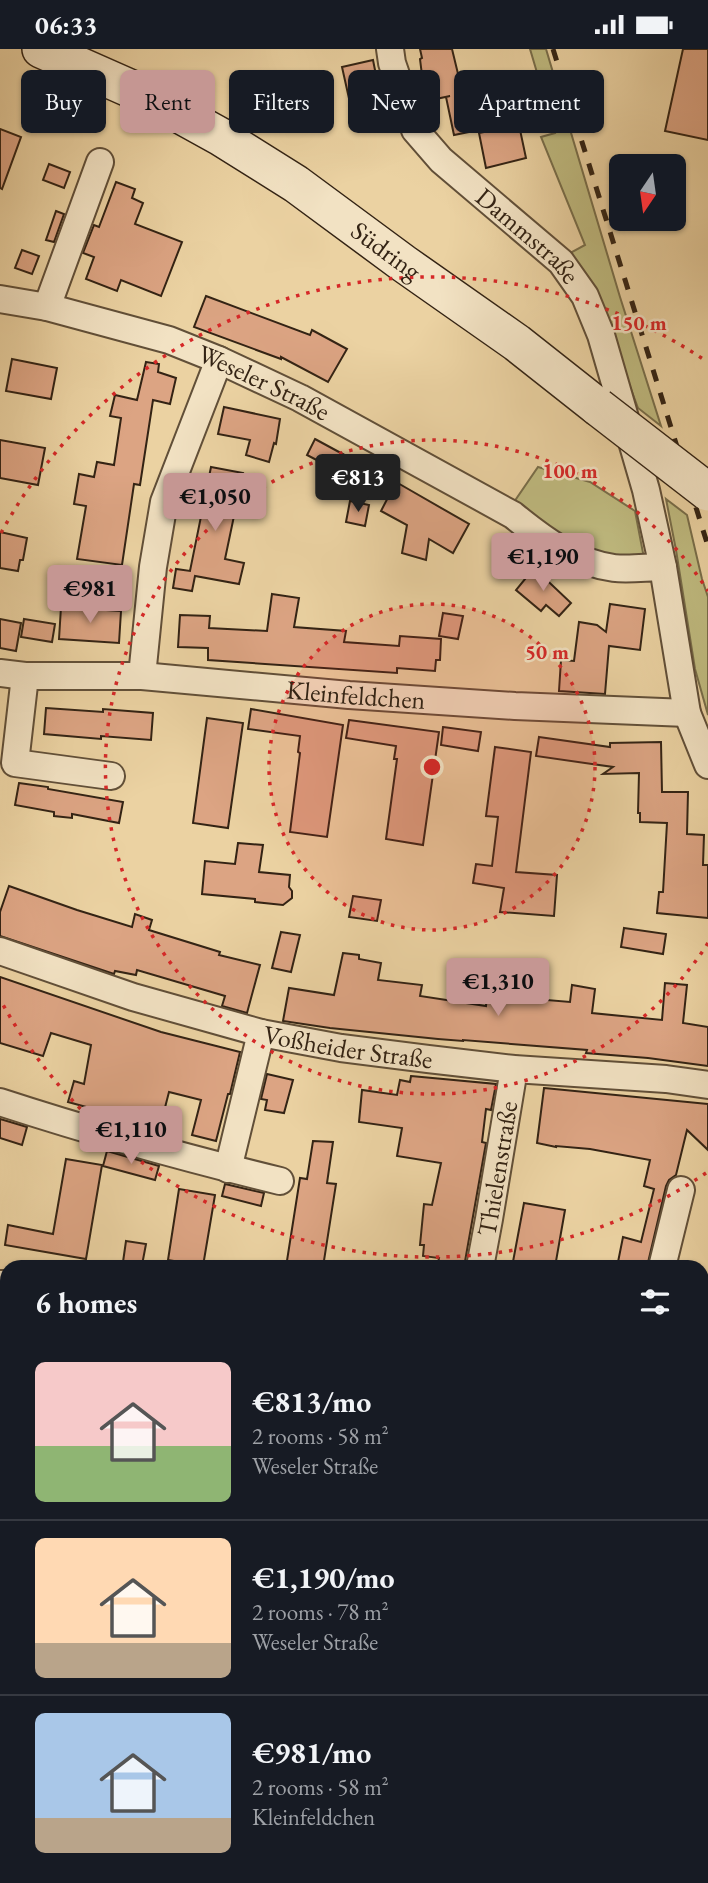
<!DOCTYPE html>
<meta charset="utf-8">
<style>
body{margin:0;font-family:"EB Garamond",serif;background:#20242c;color:#f1f3f6;height:100vh;display:flex;flex-direction:column;font-size:26px;white-space:nowrap}
*{box-sizing:border-box;margin:0}
p{font-size:23px;color:#9ea1a6}
.icon{flex:none;width:38px;height:38px;fill:none;stroke:currentColor;stroke-width:2;stroke-linecap:round;stroke-linejoin:round}
.map{position:relative;flex:1;overflow:hidden}
.panel{position:absolute;left:0px;top:1211px;width:709px;height:623px;display:flex;flex-direction:column;background:#171b24;border-radius:21px 21px 0 0;box-shadow:0 2px 5px #0004}
.panel>*{flex:none}
.top-card{position:absolute;left:21px;top:21px;width:667px;height:63px;display:flex;gap:14px}
.needle{width:46px;rotate:193deg}
.tools{position:absolute;left:609px;top:105px;display:grid;gap:14px}
.tools a{display:grid;place-items:center;width:77px;height:77px;border-radius:10px;background:#171b24;box-shadow:0 2px 5px #0004;font-size:35px}
.price{position:absolute;translate:-50% -60px;padding:0 16px;border-radius:7px;background:#c59692;color:#111;font-size:23px;line-height:46px;filter:drop-shadow(0 2px 4px #0008)}
.price::after{content:'';position:absolute;left:50%;top:42px;width:21px;height:16px;margin-left:-10px;background:inherit;clip-path:polygon(0 0,100% 0,50% 100%)}
.price.on{background:#222;color:#fff}
ul{padding:0;list-style:none}
li{display:flex;align-items:center;gap:21px;height:175px;padding:0 35px}
li+li{border-top:2px solid #363941}
li span{display:grid;place-items:center;flex:none;width:196px;height:140px;border-radius:10px;color:#555}
li>.icon{margin-inline-start:auto}
span .icon{width:84px;height:84px;fill:#fffc;stroke-width:1}
li b{font-size:30px}
h2{display:flex;justify-content:space-between;align-items:center;height:84px;padding:0 35px;font-size:30px}
.tag{padding:0 24px;border-radius:10px;background:#171b24;box-shadow:0 2px 5px #0004;font-size:24px;line-height:63px}
.tag.on{background:#c59692;color:#111}
.status{display:flex;justify-content:space-between;align-items:center;height:49px;padding:0 35px;background:#171b24;direction:ltr}
.status svg{height:19px;fill:currentColor}
.map>svg:first-child{display:block}
</style>
<div class="status"><b>06:33</b><svg viewBox="0 0 49 12"><path d="M0 12V9h3v3zM5 12V6h3v6zM10 12V3h3v9zM15 12V0h3v12zM26 1h20v11H26zM47 4h2v5h-2z"/></svg></div>
<div class="map">
<svg width="708" height="1834" viewBox="0 0 708 1834">
<rect width="100%" height="100%" fill="#ebd2a2"/>
<filter id="stains"><feTurbulence type="fractalNoise" baseFrequency=".00286" numOctaves="4"/><feColorMatrix values="0 0 0 0 .2 0 0 0 0 .09 0 0 0 0 .02 0 0 0 .5 -.17"/></filter>
<radialGradient id="worn" r=".72"><stop offset=".6" stop-color="#630" stop-opacity="0"/><stop offset="1" stop-color="#630" stop-opacity=".3"/></radialGradient>
<g fill="#bfba7f" stroke="#796e4a" stroke-width="2">
<path d="M 530,0 L 546,0 L 620,248 L 661,377 L 638,359 L 594,240 L 570,204 L 585,196 L 541,88 L 555,84 Z"/>
<path d="M 538,418 L 590,433 L 635,462 L 644,509 L 619,509 L 578,498 L 512,456 Z"/>
<path d="M 666,450 L 687,466 L 702,530 L 708,548 L 708,666 L 695,620 L 676,501 Z"/>
<rect x="0" y="1573" width="7" height="58"/>
<path d="M 0,1674 L 7,1674 L 8,1827 L 6,1834 L 0,1834 Z"/>
<path d="M 708,1688 L 708,1834 L 700,1834 L 689,1827 L 702,1827 L 702,1689 Z"/>
</g>
<g fill="#98b7a9" stroke="#707c6d" stroke-width="2">
<path d="M 702,1626 L 708,1626 L 708,1679 L 702,1680 Z"/>
<rect x="0" y="1631" width="7" height="43"/>
</g>
<g fill="#dca483" stroke="#332314" stroke-width="2">
<path d="M 420,0 L 452,0 L 467,62 L 475,60 L 479,81 L 454,86 L 446,48 L 450,47 L 431,51 L 422,26 L 420,10 L 422,9 Z"/>
<path d="M 683,0 L 708,0 L 708,91 L 665,82 Z"/>
<path d="M 373,11 L 382,56 L 380,57 L 383,74 L 363,78 L 359,62 L 352,63 L 342,18 Z"/>
<path d="M 519,76 L 526,109 L 486,119 L 479,84 Z"/>
<path d="M 0,80 L 21,88 L 2,140 L 0,139 Z"/>
<path d="M 49,115 L 70,123 L 64,139 L 43,131 Z"/>
<path d="M 116,133 L 135,140 L 132,149 L 143,154 L 135,175 L 182,193 L 161,247 L 121,231 L 117,242 L 86,230 L 94,208 L 83,204 L 94,176 L 99,178 Z"/>
<path d="M 56,162 L 64,165 L 54,193 L 46,191 Z"/>
<path d="M 22,201 L 39,207 L 32,225 L 15,219 Z"/>
<path d="M 206,247 L 310,286 L 312,281 L 347,300 L 328,333 L 281,308 L 281,310 L 194,278 Z"/>
<path d="M 12,310 L 57,319 L 51,350 L 6,342 Z"/>
<path d="M 146,313 L 159,315 L 158,323 L 176,329 L 170,355 L 153,351 L 140,436 L 134,435 L 122,516 L 77,510 L 86,457 L 74,455 L 79,425 L 94,428 L 97,413 L 114,416 L 121,369 L 110,367 L 115,346 L 137,351 Z"/>
<path d="M 224,358 L 280,370 L 276,395 L 274,394 L 269,413 L 246,406 L 250,391 L 218,385 Z"/>
<path d="M 315,390 L 363,416 L 348,443 L 323,430 L 330,418 L 307,406 Z"/>
<path d="M 0,391 L 45,399 L 38,436 L 0,429 Z"/>
<path d="M 211,418 L 243,424 L 225,510 L 244,514 L 239,535 L 195,527 L 192,542 L 173,539 L 176,520 L 190,522 Z"/>
<path d="M 396,433 L 469,475 L 453,504 L 429,490 L 426,511 L 402,504 L 407,476 L 381,462 Z"/>
<path d="M 350,452 L 369,456 L 365,477 L 346,473 Z"/>
<path d="M 0,483 L 27,489 L 23,511 L 20,511 L 18,522 L 0,519 Z"/>
<path d="M 534,519 L 571,554 L 559,567 L 546,556 L 541,562 L 516,541 Z"/>
<path d="M 272,545 L 299,549 L 294,578 L 346,582 L 344,593 L 399,597 L 400,587 L 441,590 L 440,611 L 436,611 L 435,622 L 397,619 L 397,624 L 208,611 L 208,599 L 178,598 L 180,566 L 210,567 L 209,579 L 267,582 Z"/>
<path d="M 610,555 L 645,560 L 640,601 L 609,597 L 605,645 L 559,642 L 561,611 L 574,612 L 579,573 L 597,576 L 606,583 Z"/>
<path d="M 61,558 L 121,562 L 119,594 L 59,590 Z"/>
<path d="M 443,564 L 463,567 L 458,590 L 439,587 Z"/>
<path d="M 0,570 L 21,574 L 16,602 L 0,599 Z"/>
<path d="M 24,570 L 55,575 L 52,593 L 21,588 Z"/>
<path d="M 46,659 L 103,663 L 103,660 L 153,664 L 151,691 L 101,687 L 101,690 L 44,685 Z"/>
<path d="M 251,660 L 343,676 L 327,788 L 290,783 L 300,704 L 298,703 L 300,687 L 248,680 Z"/>
<path d="M 207,669 L 243,674 L 228,779 L 193,774 Z"/>
<path d="M 349,671 L 439,683 L 423,796 L 386,790 L 397,710 L 394,710 L 396,697 L 346,689 Z"/>
<path d="M 443,678 L 481,683 L 478,702 L 441,696 Z"/>
<path d="M 539,688 L 610,698 L 610,694 L 661,693 L 662,743 L 688,743 L 687,785 L 704,786 L 703,816 L 708,816 L 708,869 L 657,864 L 659,843 L 663,843 L 667,774 L 640,773 L 640,764 L 638,764 L 639,724 L 603,725 L 613,718 L 536,707 Z"/>
<path d="M 495,698 L 531,703 L 516,823 L 557,826 L 554,867 L 500,863 L 504,839 L 473,834 L 476,815 L 492,817 L 498,768 L 486,767 Z"/>
<path d="M 19,734 L 48,738 L 48,740 L 123,753 L 119,774 L 72,765 L 72,769 L 54,767 L 54,763 L 15,756 Z"/>
<path d="M 238,794 L 263,796 L 259,823 L 290,826 L 289,838 L 292,842 L 292,849 L 283,856 L 255,853 L 255,850 L 202,845 L 205,812 L 235,815 Z"/>
<path d="M 9,837 L 77,861 L 132,878 L 135,865 L 152,871 L 149,881 L 220,903 L 219,906 L 260,916 L 247,964 L 222,957 L 225,947 L 137,921 L 136,926 L 115,922 L 114,925 L 0,887 L 0,863 Z"/>
<path d="M 353,847 L 381,851 L 377,872 L 349,868 Z"/>
<path d="M 624,879 L 666,885 L 663,905 L 621,898 Z"/>
<path d="M 281,883 L 300,886 L 291,923 L 272,919 Z"/>
<path d="M 343,904 L 359,906 L 359,910 L 381,914 L 378,931 L 422,936 L 420,947 L 486,957 L 487,946 L 570,953 L 572,936 L 595,940 L 592,964 L 662,971 L 665,934 L 687,936 L 683,974 L 708,978 L 708,1017 L 648,1009 L 586,1004 L 587,1001 L 463,991 L 463,992 L 438,990 L 330,979 L 283,972 L 289,939 L 334,946 Z"/>
<path d="M 0,928 L 161,983 L 240,1003 L 230,1045 L 228,1045 L 216,1092 L 192,1086 L 201,1051 L 169,1043 L 160,1078 L 68,1053 L 74,1032 L 84,1035 L 91,996 L 51,984 L 43,1007 L 0,994 Z"/>
<path d="M 267,1025 L 293,1031 L 284,1064 L 265,1061 L 267,1051 L 261,1050 Z"/>
<path d="M 411,1027 L 496,1035 L 491,1061 L 486,1060 L 482,1093 L 486,1094 L 464,1218 L 437,1218 L 439,1209 L 423,1207 L 424,1196 L 420,1196 L 424,1155 L 432,1156 L 441,1114 L 397,1107 L 402,1079 L 359,1073 L 362,1041 L 397,1046 L 400,1031 L 410,1033 Z"/>
<path d="M 544,1039 L 708,1055 L 708,1101 L 687,1081 L 676,1126 L 669,1131 L 666,1137 L 647,1218 L 617,1218 L 623,1188 L 641,1193 L 654,1140 L 644,1137 L 650,1111 L 590,1100 L 556,1097 L 556,1098 L 537,1094 Z"/>
<path d="M 0,1070 L 27,1078 L 22,1096 L 0,1089 Z"/>
<path d="M 313,1092 L 333,1093 L 327,1134 L 336,1135 L 323,1218 L 286,1218 L 300,1129 L 307,1130 Z"/>
<path d="M 107,1102 L 159,1117 L 155,1131 L 103,1117 Z"/>
<path d="M 66,1110 L 102,1116 L 86,1210 L 5,1196 L 8,1176 L 53,1185 Z"/>
<path d="M 225,1135 L 264,1144 L 261,1157 L 222,1147 Z"/>
<path d="M 179,1140 L 215,1146 L 203,1217 L 168,1211 Z"/>
<path d="M 524,1154 L 565,1161 L 555,1218 L 512,1218 Z"/>
<path d="M 126,1192 L 146,1195 L 142,1216 L 123,1213 Z"/>
</g>
<g fill="none" stroke-linecap="round" stroke-linejoin="round">
<g stroke="#614f38" stroke-width="30">
<g id="street">
<path id="s1" d="M 390,0 L 392,14 L 415,81 L 441,111 L 561,213 L 585,247 L 601,286 L 646,441 L 663,518"/>
<path id="s2" d="M 0,250 L 47,258 L 169,291 L 219,311 L 300,349 L 513,466 C 545,492 573,513 614,519 C 629,521 648,518 663,518 L 687,664 L 708,716"/>
<path d="M 47,258 L 100,113"/>
<path id="s3" d="M 0,624 L 25,627 L 142,627 L 349,646 L 515,657 L 687,664"/>
<path d="M 25,627 L 15,714 L 111,727"/>
<path d="M 142,627 L 153,518 L 164,453 L 219,311"/>
<path id="s4" d="M 0,902 L 133,948 L 261,984 L 341,999 L 428,1010 L 514,1020 L 666,1030 L 708,1036"/>
<path d="M 0,1053 C 92,1083 186,1109 280,1132"/>
<path d="M 228,1120 L 261,984"/>
<path id="s5" d="M 480,1218 L 489,1170 L 514,1020"/>
<path d="M 662,1218 L 681,1141"/>
<path d="M 0,1235 L 7,1235"/>
<path d="M 436,1828 L 445,1834"/>
</g>
</g>
<g stroke="#332314" stroke-width="40">
<g id="secondary">
<path id="s6" d="M 41,0 L 145,46 L 221,88 L 296,135 L 403,214 L 517,294 L 598,358"/>
</g>
</g>
<use href="#street" stroke="#f2e2c3" stroke-width="26"/>
<use href="#secondary" stroke="#f2e2c3" stroke-width="37"/>
<path stroke="#332314" stroke-width="5" stroke-dasharray="12 12" stroke-linecap="butt" d="M 553,0 L 708,497"/>
<g stroke="#332314" stroke-width="40" stroke-linecap="butt">
<path id="secondary-bridge" d="M 598,358 L 708,443"/>
</g>
<use href="#secondary-bridge" stroke="#f2e2c3" stroke-width="37"/>
</g>
<circle cx="432" cy="718" r="163" fill="#d62828" fill-opacity=".12"/>
<g fill="none" stroke="#d62828" stroke-width="3.5" stroke-dasharray="3.5 7">
<circle cx="432" cy="718" r="163"/>
<path d="M708 894A327 327 0 1 1 708 542"/>
<path d="M706 1124A490 490 0 0 1 1 952M1 484A490 490 0 0 1 706 312"/>
</g>
<g text-anchor="middle" stroke-width="5" stroke-linejoin="round" paint-order="stroke">
<g font-size="26" fill="#332314" stroke="#f2e2c3">
<text dy="9" stroke="none"><textPath href="#s1" startOffset="240">Dammstraße</textPath></text>
<text dy="9" stroke="none"><textPath href="#s6" startOffset="401">Südring</textPath></text>
<text dy="9" stroke="none"><textPath href="#s2" startOffset="278">Weseler Straße</textPath></text>
<text dy="9" stroke="none"><textPath href="#s3" startOffset="357">Kleinfeldchen</textPath></text>
<text dy="9" stroke="none"><textPath href="#s4" startOffset="362">Voßheider Straße</textPath></text>
<text dy="9" stroke="none"><textPath href="#s5" startOffset="100">Thielenstraße</textPath></text>
</g>
</g>
<circle cx="432" cy="718" r="10" fill="#d62828" stroke="#f2e2c3" stroke-width="3.5"/>
<g font-size="21" text-anchor="middle" font-weight="bold" fill="#d62828" stroke="#f2e2c3" stroke-width="5" stroke-linejoin="round" paint-order="stroke">
<text x="639" y="281">150 m</text>
<text x="570" y="429">100 m</text>
<text x="547" y="610">50 m</text>
</g>
<rect width="100%" height="100%" filter="url(#stains)"/>
<rect width="100%" height="100%" fill="url(#worn)"/>
</svg>
<div class="tools">
<a><svg class="needle" viewBox="-14 -14 28 28"><path d="M0-13l5 13h-10z" fill="#e53935"/><path d="M0 13l5-13h-10z" fill="#9ea1a6"/></svg></a>
</div>
<b class="price on" style="left:358px;top:465px">€813</b>
<b class="price" style="left:215px;top:484px">€1,050</b>
<b class="price" style="left:543px;top:544px">€1,190</b>
<b class="price" style="left:90px;top:576px">€981</b>
<b class="price" style="left:498px;top:969px">€1,310</b>
<b class="price" style="left:131px;top:1117px">€1,110</b>
<div class="top-card">
<a class="tag">Buy</a>
<a class="tag on">Rent</a>
<a class="tag">Filters</a>
<a class="tag">New</a>
<a class="tag">Apartment</a>
</div>
<section class="panel">
<h2>6 homes<svg class="icon" aria-label="filters" viewBox="0 0 24 24"><path d="M4 7h16M4 17h16"/><circle cx="9" cy="7" r="2"/><circle cx="15" cy="17" r="2"/></svg></h2>
<ul>
<li><span style="background:linear-gradient(#f6c9c9 60%,#8fb573 0)"><svg class="icon" aria-label="home" viewBox="0 0 24 24"><path d="M3 11l9-7 9 7M6 9v11h12V9"/></svg></span><div><b>€813/mo</b><p>2 rooms · 58 m²</p><p>Weseler Straße</p></div></li>
<li><span style="background:linear-gradient(#ffd9b3 75%,#b9a48a 0)"><svg class="icon" aria-label="home" viewBox="0 0 24 24"><path d="M3 11l9-7 9 7M6 9v11h12V9"/></svg></span><div><b>€1,190/mo</b><p>2 rooms · 78 m²</p><p>Weseler Straße</p></div></li>
<li><span style="background:linear-gradient(#a9c7e8 75%,#b9a48a 0)"><svg class="icon" aria-label="home" viewBox="0 0 24 24"><path d="M3 11l9-7 9 7M6 9v11h12V9"/></svg></span><div><b>€981/mo</b><p>2 rooms · 58 m²</p><p>Kleinfeldchen</p></div></li>
</ul>
</section>
</div>
